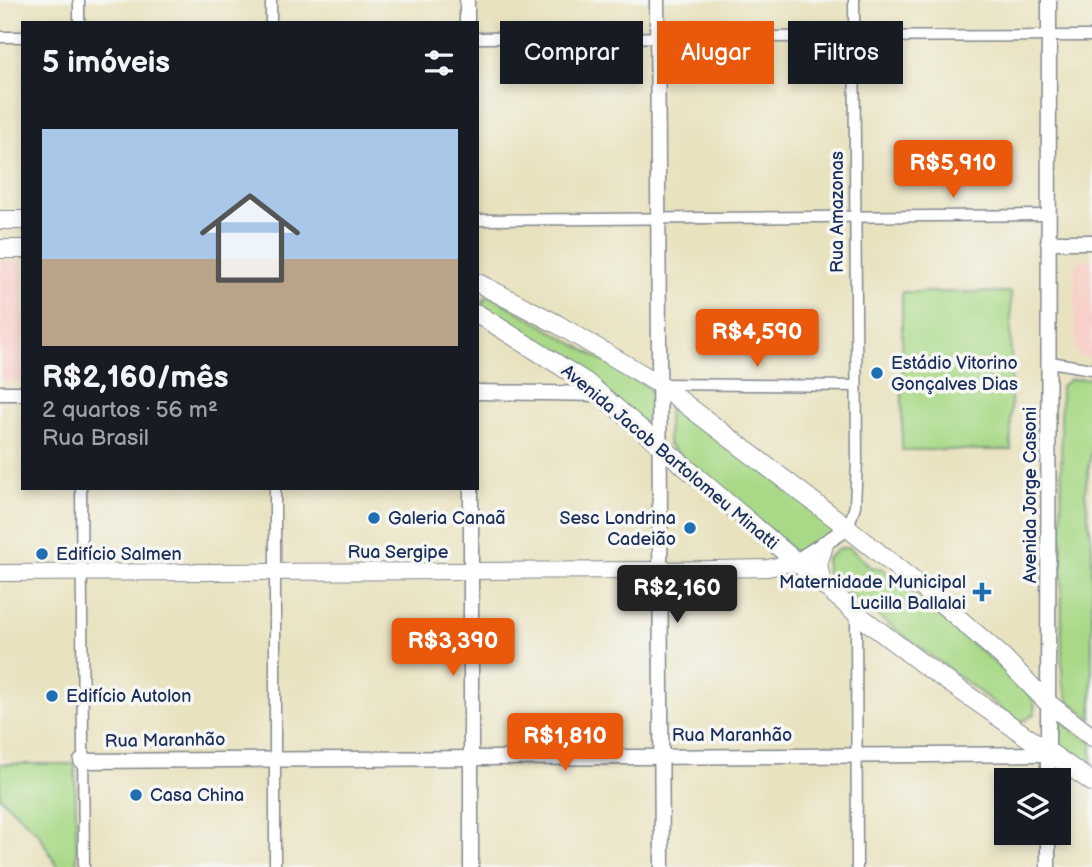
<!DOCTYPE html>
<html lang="pt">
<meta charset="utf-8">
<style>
body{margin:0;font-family:"Balsamiq Sans",sans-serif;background:#242831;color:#f1f3f6;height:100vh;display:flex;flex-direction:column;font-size:26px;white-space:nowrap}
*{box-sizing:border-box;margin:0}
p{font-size:23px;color:#9ea1a6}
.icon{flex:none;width:38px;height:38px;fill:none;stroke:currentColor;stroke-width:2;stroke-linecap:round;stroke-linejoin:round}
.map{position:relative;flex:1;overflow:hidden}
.details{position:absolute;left:21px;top:21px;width:458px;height:469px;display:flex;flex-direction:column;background:#171b24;border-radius:0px;box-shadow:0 4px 10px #0003}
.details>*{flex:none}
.hud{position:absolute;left:500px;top:21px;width:486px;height:63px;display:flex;gap:14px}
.tools{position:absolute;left:994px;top:768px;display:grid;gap:14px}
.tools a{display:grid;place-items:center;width:77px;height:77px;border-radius:0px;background:#171b24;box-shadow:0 4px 10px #0003;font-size:35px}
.price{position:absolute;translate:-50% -60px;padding:0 16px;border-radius:7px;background:#ea580c;color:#fff;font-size:23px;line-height:46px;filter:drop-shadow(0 2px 4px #0008)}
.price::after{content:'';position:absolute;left:50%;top:42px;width:21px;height:16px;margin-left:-10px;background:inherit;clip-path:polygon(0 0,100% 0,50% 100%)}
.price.on{background:#222;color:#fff}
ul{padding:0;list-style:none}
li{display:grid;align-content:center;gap:14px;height:371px;padding:0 21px}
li+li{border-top:2px solid #363941}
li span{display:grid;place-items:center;height:217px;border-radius:0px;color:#555}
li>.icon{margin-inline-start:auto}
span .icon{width:126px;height:126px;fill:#fffc;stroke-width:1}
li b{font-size:30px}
h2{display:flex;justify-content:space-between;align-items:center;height:84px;padding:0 21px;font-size:30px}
.chip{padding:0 24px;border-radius:0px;background:#171b24;box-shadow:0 4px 10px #0003;font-size:24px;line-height:63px}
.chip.on{background:#ea580c;color:#fff}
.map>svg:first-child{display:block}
</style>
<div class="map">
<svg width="1092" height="867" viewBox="0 0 1092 867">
<rect width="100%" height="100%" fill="#f6f6f2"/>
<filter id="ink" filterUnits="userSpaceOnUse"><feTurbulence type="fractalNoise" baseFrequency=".0143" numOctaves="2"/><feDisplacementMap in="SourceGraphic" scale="14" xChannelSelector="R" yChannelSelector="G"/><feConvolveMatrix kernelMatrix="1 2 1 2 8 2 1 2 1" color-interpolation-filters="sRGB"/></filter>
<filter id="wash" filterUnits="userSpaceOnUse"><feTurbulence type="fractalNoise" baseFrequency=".00686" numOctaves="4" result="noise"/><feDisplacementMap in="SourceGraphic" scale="28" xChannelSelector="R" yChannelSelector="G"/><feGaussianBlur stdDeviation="1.57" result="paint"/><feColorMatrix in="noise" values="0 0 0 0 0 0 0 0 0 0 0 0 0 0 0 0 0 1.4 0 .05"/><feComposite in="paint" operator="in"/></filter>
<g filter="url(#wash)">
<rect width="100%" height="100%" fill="#e9e2bf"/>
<g fill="#f7d0c9">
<path d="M 1080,259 L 1092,259 L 1092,357 L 1081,357 L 1075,349 L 1075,265 Z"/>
<rect x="0" y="261" width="23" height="121"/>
</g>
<g fill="#a9d987" stroke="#628472" stroke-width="2">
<rect x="902" y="292" width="109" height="158"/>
<path d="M 486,297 L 495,298 L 648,387 L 653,397 L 651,423 L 647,425 L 480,307 Z"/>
<path d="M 1092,378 L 1092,448 L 1085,492 L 1092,545 L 1092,719 L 1069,701 L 1062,681 L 1061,392 L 1061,386 L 1069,380 Z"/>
<path d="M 668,398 L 838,529 L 797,554 L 668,445 Z"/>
<path d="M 840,548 L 850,548 L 871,567 L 883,569 L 1027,690 L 1034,702 L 1035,713 L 1026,720 L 1018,721 L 827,578 L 826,559 Z"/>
<path d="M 1061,722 L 1092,742 L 1092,766 L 1059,748 Z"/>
<path d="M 0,764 L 75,764 L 77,867 L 58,867 L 38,833 L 0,797 Z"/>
</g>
</g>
<g filter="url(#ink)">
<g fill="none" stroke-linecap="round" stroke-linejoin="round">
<g stroke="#82888e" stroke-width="13">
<g id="minor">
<path d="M 79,0 L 79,23"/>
<path d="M 271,23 L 271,0"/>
<path d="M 0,37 L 23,37"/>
<path d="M 478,38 L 1092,36"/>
<path d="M 478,220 L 1049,215"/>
<path d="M 1050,362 L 1092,369"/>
<path d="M 663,384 L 856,386"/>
<path d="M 81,488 L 84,867"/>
<path d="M 848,528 L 855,506 L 857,461 L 854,0"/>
<path d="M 856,613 L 857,867"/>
<path d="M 275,867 L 275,488"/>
</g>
</g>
<g stroke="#82888e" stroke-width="17">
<g id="tertiary">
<path d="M 657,0 L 662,867"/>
<path d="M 467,23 L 467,0"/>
<path d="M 1048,242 L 1092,242"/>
<path d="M 478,392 L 601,394"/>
<path d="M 0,393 L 23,393"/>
<path d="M 471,488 L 471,867"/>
<path d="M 795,562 L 848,528"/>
<path d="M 81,761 L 1048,754"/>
<path d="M 1048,780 L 1049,0"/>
<path d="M 1048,867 L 1048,833"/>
</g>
</g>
<g stroke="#82888e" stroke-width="18">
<path id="secondary" d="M 0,573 L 659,570 L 768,568 L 795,562"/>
</g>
<g stroke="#82888e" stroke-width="20">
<g id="primary">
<path d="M 0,220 L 23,220"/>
<path d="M 0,249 L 23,249"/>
<path d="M 478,283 L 557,324 L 659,384 L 848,528 L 941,603 L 1002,656 L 1048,703 L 1092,737"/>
<path d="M 478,314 L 586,382 L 856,613 L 924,665 L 1092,782"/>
<path d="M 822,585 L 818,564 L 824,545"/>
</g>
</g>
<use href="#minor" stroke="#fff" stroke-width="10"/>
<use href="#tertiary" stroke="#fff" stroke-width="14"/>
<use href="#secondary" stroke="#fff" stroke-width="16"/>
<use href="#primary" stroke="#fff" stroke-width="18"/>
</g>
</g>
<g fill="#1f6fb2" stroke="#f6f6f2" stroke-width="2.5">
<circle cx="877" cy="373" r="7"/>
<circle cx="374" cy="518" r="7"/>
<circle cx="690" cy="528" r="7"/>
<circle cx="42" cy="554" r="7"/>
<path d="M978.5 581.5h7v7h7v7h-7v7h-7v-7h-7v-7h7z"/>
<circle cx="52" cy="696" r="7"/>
<circle cx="136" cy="795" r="7"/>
</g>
<g text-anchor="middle" stroke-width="7" stroke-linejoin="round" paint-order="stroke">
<g font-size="18" fill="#1b2f5e" stroke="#f6f6f2">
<text transform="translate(837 212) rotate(-90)" y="6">Rua Amazonas</text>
<text transform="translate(670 457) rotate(40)" y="6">Avenida Jacob Bartolomeu Minatti</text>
<text transform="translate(1030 495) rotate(-90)" y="6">Avenida Jorge Casoni</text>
<text x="398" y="558">Rua Sergipe</text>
<text x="732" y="741">Rua Maranhão</text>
<text transform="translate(165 740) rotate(-1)" y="6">Rua Maranhão</text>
</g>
<g font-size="18" fill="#1b2f5e" stroke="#f6f6f2" text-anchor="start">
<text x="891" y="369">Estádio Vitorino<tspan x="891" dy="21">Gonçalves Dias</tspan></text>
<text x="388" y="524">Galeria Canaã</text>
<text x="676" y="524" text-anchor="end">Sesc Londrina<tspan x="676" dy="21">Cadeião</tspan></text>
<text x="56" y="560">Edifício Salmen</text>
<text x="966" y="588" text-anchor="end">Maternidade Municipal<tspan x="966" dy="21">Lucilla Ballalai</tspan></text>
<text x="66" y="702">Edifício Autolon</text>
<text x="150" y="801">Casa China</text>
</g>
</g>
</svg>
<div class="tools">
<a><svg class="icon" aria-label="layers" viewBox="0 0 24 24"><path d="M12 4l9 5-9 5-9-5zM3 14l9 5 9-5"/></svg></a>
</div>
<b class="price" style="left:953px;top:200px">R$5,910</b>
<b class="price" style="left:757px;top:369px">R$4,590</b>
<b class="price on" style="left:677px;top:625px">R$2,160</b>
<b class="price" style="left:453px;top:678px">R$3,390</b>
<b class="price" style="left:565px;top:773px">R$1,810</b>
<div class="hud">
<a class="chip">Comprar</a>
<a class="chip on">Alugar</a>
<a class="chip">Filtros</a>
</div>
<section class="details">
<h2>5 imóveis<svg class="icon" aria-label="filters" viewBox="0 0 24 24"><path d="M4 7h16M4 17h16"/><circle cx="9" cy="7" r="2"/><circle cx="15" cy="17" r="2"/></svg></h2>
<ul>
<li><span style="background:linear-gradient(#a9c7e8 60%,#b9a48a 0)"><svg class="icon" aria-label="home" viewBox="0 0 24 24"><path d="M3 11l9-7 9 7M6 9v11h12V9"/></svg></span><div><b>R$2,160/mês</b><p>2 quartos · 56 m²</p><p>Rua Brasil</p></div></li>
</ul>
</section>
</div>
